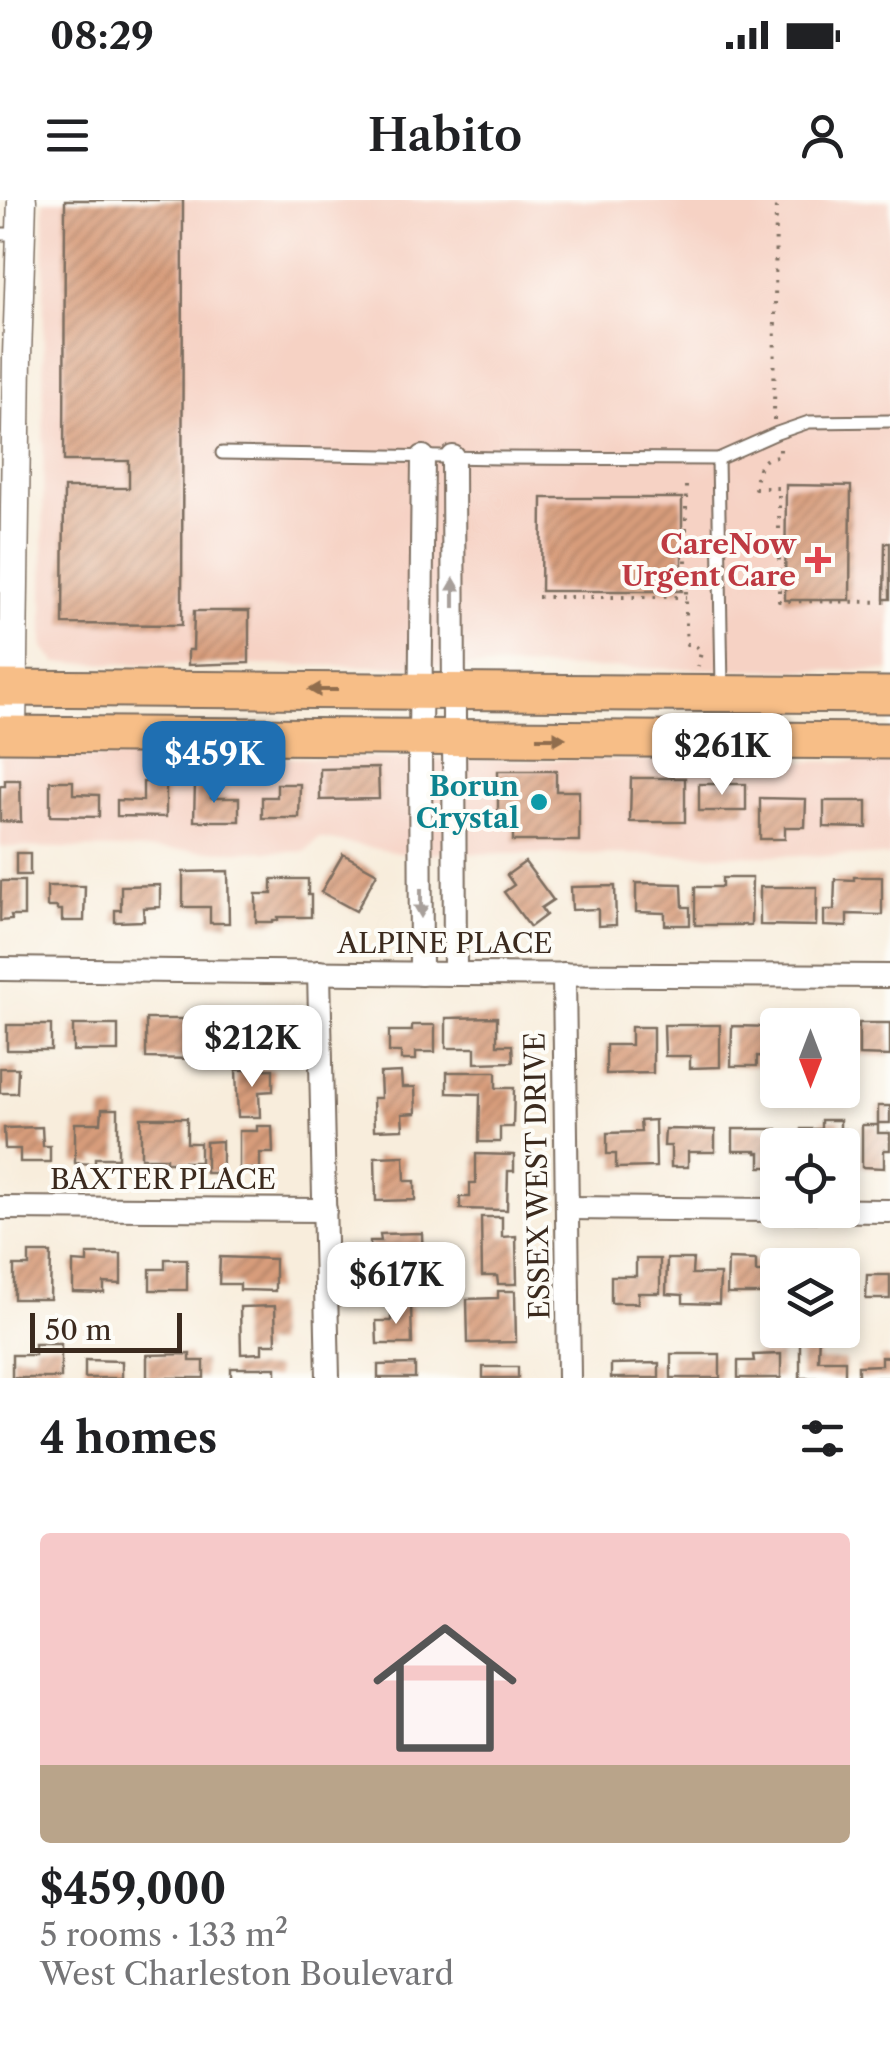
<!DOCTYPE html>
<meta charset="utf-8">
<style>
body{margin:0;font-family:"Libre Caslon Text",serif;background:#f2f2f2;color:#202124;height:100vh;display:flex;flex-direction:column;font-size:38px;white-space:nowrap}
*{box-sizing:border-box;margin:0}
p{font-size:32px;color:#757577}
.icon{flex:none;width:55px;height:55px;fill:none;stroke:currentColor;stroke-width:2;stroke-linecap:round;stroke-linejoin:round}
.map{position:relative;height:1178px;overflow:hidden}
.details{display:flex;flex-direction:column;background:#fff;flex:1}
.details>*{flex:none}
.needle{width:65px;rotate:180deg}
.controls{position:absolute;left:760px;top:808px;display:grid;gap:20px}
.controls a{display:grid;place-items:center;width:100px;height:100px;border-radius:10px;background:#fff;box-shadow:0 5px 15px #0003;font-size:50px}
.scale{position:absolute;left:30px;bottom:25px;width:152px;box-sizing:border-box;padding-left:10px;border:5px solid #3b2a1e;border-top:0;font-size:28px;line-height:35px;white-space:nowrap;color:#3b2a1e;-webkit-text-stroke:8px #fdfcf7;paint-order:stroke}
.price{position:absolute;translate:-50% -85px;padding:0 22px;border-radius:20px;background:#fff;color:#222;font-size:32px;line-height:65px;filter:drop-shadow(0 2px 5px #0008)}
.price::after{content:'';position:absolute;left:50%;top:60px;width:30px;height:22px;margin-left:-15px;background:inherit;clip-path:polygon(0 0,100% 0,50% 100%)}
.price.current{background:#1f6fb2;color:#fff}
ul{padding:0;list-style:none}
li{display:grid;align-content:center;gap:20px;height:530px;padding:0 40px}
li span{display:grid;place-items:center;height:310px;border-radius:10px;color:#555}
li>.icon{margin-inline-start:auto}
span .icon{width:180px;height:180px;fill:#fffc;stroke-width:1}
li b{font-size:42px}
h2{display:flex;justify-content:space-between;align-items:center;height:120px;padding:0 40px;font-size:42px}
.status{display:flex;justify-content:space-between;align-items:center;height:70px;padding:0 50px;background:#fff;direction:ltr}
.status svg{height:28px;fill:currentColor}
header{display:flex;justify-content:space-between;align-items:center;height:130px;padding:0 40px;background:#fff;font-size:45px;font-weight:600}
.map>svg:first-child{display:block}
</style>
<div class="status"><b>08:29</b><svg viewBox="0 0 49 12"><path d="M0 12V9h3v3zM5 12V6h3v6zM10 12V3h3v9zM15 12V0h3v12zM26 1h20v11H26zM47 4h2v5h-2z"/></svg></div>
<header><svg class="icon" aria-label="menu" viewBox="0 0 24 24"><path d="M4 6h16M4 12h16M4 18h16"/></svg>Habito<svg class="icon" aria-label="person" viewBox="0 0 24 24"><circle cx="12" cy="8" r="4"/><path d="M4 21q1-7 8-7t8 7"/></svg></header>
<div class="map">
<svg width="890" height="1178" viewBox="0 0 890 1178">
<defs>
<pattern id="building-hatch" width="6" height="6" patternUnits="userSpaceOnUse" patternTransform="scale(2.5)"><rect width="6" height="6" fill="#d89d7c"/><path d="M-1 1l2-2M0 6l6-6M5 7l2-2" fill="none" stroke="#b08065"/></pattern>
</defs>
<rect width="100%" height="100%" fill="#fdfcf7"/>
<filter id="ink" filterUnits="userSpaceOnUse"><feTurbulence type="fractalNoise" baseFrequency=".01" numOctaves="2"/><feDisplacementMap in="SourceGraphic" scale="20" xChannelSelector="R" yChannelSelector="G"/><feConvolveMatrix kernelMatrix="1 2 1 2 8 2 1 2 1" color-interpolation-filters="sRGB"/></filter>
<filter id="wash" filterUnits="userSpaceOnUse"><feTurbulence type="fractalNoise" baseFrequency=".0048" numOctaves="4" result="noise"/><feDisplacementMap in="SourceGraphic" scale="40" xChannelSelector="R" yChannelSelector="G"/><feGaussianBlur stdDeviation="2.25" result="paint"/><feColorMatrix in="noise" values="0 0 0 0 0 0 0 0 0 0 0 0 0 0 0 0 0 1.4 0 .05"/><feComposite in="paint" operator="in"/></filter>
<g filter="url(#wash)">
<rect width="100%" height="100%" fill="#f8eddc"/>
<g fill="#f6d2c4">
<path d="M 44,0 L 890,0 L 890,471 L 57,463 L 43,447 Z"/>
<path d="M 0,556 L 890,562 L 890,656 L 398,653 L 319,638 L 305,652 L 0,647 Z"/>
</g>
<g id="blocks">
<g fill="url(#building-hatch)">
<path d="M 65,0 L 183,0 L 182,425 L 63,424 L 64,288 L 129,288 L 129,261 L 64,261 Z"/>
<path d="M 786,285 L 851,286 L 850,400 L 785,400 Z"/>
<path d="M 542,298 L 682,298 L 682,391 L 541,391 Z"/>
<path d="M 885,343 L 890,343 L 890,399 L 884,399 Z"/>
<path d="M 194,411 L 249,411 L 249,463 L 188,465 L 188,450 L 193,450 Z"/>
<path d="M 378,568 L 379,599 L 320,600 L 320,569 Z"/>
<path d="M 498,571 L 556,571 L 556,591 L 579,591 L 579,641 L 513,641 L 513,614 L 498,614 Z"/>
<path d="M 631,578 L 685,578 L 685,622 L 630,622 Z"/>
<path d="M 5,580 L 20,580 L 21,622 L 0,621 L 0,586 L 5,586 Z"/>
<path d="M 50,581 L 73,581 L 73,594 L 99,595 L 99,617 L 50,616 Z"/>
<path d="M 143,582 L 166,582 L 166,617 L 117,616 L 117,600 L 143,601 Z"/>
<path d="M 195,583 L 211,583 L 211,598 L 239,598 L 239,621 L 194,621 Z"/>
<path d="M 277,584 L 300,584 L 299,618 L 262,618 L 262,597 L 277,597 Z"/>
<rect x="699" y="584" width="47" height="27"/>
<path d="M 760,598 L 806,599 L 805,627 L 785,627 L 785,639 L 760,639 Z"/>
<path d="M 824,601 L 867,601 L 867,628 L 824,627 Z"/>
<rect x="16" y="653" width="14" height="22"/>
<path d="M 343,654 L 377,673 L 356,711 L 321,692 Z"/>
<path d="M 525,662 L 553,700 L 541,708 L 546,715 L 530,727 L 504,692 L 514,685 L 507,675 Z"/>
<path d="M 228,671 L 229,723 L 210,723 L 210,707 L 183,707 L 183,672 Z"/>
<path d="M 854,677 L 882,677 L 882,715 L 847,714 L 847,727 L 824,726 L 824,710 L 834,710 L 835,679 L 854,680 Z"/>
<path d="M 722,678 L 752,678 L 751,725 L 695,725 L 695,687 L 722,687 Z"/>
<path d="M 272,679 L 308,679 L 308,695 L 311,695 L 311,717 L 278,717 L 278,720 L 273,720 L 273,722 L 256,722 L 256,694 L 272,694 Z"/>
<path d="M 1,681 L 24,681 L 24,716 L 11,716 L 12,720 L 0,721 Z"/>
<path d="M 636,683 L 682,684 L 683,707 L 690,707 L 690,725 L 665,725 L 665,713 L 636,712 Z"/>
<path d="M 160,685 L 160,707 L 143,708 L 144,721 L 115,722 L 115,710 L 121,710 L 121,686 Z"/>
<path d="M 47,686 L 85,686 L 84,721 L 62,721 L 62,710 L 57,710 L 57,707 L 47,707 Z"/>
<path d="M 615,686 L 616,725 L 598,726 L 598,709 L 572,710 L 571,687 Z"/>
<path d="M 760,687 L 817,687 L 816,726 L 760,725 Z"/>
<path d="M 497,817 L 497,845 L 512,845 L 513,862 L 475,863 L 475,848 L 446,848 L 446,818 Z"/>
<path d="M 146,819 L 195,819 L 195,859 L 146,858 Z"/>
<path d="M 237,821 L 258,821 L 258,828 L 272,828 L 273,857 L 237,858 Z"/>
<path d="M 859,823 L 890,823 L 890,856 L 859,855 Z"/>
<rect x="7" y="825" width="44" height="25"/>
<rect x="73" y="825" width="45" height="26"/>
<path d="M 412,825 L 435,825 L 435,852 L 416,852 L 416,860 L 401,860 L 401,852 L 389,852 L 389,831 L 412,831 Z"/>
<path d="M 664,825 L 720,825 L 720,867 L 690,868 L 690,856 L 665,856 Z"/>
<path d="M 732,826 L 778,827 L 778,857 L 757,856 L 757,866 L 731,866 Z"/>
<path d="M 631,827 L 653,827 L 653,873 L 606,874 L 606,845 L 631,845 Z"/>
<rect x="842" y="840" width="7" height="28"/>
<path d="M 0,868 L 18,868 L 17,893 L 0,893 Z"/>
<path d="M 273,869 L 273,891 L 259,892 L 260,917 L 238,917 L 236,870 Z"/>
<path d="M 401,872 L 402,887 L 415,887 L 416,913 L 402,914 L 403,929 L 374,930 L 373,898 L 381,898 L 380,873 Z"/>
<path d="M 447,872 L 496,872 L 496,888 L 514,888 L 513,927 L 500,927 L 500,942 L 479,942 L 480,894 L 447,893 Z"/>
<rect x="878" y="906" width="12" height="17"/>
<path d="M 102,909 L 118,909 L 118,958 L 95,958 L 95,964 L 75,963 L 75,923 L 101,923 Z"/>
<path d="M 141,918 L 187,918 L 187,943 L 200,943 L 200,962 L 166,962 L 166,958 L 141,958 Z"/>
<path d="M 655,920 L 656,967 L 616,968 L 616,954 L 607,954 L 607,933 L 641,932 L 640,921 Z"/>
<path d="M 821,920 L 840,920 L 840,929 L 845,929 L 845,945 L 801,945 L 801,929 L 821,929 Z"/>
<path d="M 862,925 L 878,925 L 878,933 L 890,933 L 890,950 L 884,950 L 884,968 L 862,967 Z"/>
<path d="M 257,926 L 272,926 L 273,953 L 260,953 L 260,969 L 239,969 L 239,931 L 257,931 Z"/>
<path d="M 42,927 L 43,946 L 50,946 L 50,962 L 20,962 L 20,949 L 5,949 L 4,928 Z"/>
<path d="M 665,929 L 715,930 L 715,952 L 688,952 L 688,967 L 671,967 L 671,946 L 664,946 Z"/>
<path d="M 733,929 L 777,929 L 777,967 L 760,967 L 760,953 L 756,953 L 756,951 L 733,951 Z"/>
<path d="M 222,941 L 222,973 L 206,973 L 206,942 Z"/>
<path d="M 476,954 L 514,955 L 514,971 L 508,971 L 507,1010 L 460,1009 L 460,997 L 470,997 L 470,983 L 476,983 Z"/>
<path d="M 404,956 L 405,981 L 415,981 L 415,1000 L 376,1001 L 375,957 Z"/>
<path d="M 481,1017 L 502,1017 L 502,1037 L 516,1036 L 517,1084 L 498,1084 L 497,1076 L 482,1076 Z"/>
<path d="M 422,1033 L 423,1065 L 433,1064 L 433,1081 L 419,1082 L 419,1077 L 371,1078 L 370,1041 L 381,1041 L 380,1034 Z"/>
<path d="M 29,1053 L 51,1053 L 50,1099 L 14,1099 L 14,1066 L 29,1066 Z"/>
<path d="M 850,1053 L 851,1105 L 842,1105 L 842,1065 L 793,1065 L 792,1060 L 829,1059 L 829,1054 Z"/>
<path d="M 87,1054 L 121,1054 L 121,1084 L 104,1083 L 104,1093 L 73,1092 L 73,1062 L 87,1063 Z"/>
<path d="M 220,1057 L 275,1059 L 275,1091 L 240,1090 L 240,1084 L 219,1084 Z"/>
<path d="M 165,1059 L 187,1059 L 187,1090 L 150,1090 L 150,1069 L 165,1069 Z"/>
<path d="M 636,1059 L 660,1059 L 660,1093 L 638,1093 L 638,1103 L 611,1103 L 611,1076 L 636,1076 Z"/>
<path d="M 667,1059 L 693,1059 L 692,1074 L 720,1074 L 719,1104 L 683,1103 L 683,1095 L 666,1094 Z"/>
<path d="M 728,1059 L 756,1060 L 756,1072 L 778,1072 L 778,1094 L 727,1094 Z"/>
<path d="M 867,1075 L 890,1075 L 890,1099 L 866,1099 Z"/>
<path d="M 498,1091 L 515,1091 L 516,1142 L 468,1143 L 467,1099 L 498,1098 Z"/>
<path d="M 275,1106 L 276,1144 L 262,1144 L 262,1153 L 241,1154 L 240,1107 Z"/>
<path d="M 391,1106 L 411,1106 L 412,1144 L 377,1144 L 376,1121 L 391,1121 Z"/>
<path d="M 800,1130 L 819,1130 L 818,1160 L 845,1160 L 845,1178 L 800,1178 Z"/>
<path d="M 35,1144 L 61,1144 L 61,1178 L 12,1178 L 12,1155 L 35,1155 Z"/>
<path d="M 190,1154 L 190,1161 L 204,1161 L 204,1178 L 147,1178 L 147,1155 Z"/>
<rect x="671" y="1154" width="49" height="24"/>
<path d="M 781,1154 L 781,1178 L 738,1178 L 738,1161 L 754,1161 L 753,1155 Z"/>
<path d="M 881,1157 L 890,1157 L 890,1178 L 858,1178 L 858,1166 L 881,1165 Z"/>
<path d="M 85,1160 L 122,1161 L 122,1178 L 85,1178 Z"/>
<path d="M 659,1163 L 659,1178 L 611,1178 L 611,1164 Z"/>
<path d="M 415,1164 L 415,1178 L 378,1178 L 378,1165 Z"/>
<rect x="483" y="1167" width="35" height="11"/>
<rect x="231" y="1168" width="45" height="10"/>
</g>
</g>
</g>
<g filter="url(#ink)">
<use href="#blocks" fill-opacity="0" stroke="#7d6e60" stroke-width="2.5"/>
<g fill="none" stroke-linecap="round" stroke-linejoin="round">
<g stroke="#7d6e60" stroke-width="15">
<g id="service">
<path d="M 0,34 L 22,34"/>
<path d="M 222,253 L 500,258 L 718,259 L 777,233 L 809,222 L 890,221"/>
<path d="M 718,259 L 722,489"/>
</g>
</g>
<g stroke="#7d6e60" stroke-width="26">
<g id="minor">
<path d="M 453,257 L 455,774"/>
<path d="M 0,769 L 455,774 L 890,776"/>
<path d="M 319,772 L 328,1178"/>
<path d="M 421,774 L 420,537 L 423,257"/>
<path d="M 564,774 L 569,1178"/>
<path d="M 0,1008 L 325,1010"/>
<path d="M 567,1008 L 890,1011"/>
</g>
</g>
<g stroke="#7d6e60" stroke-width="31">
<path id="tertiary" d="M 12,534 L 17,156 L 22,0"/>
</g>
<g stroke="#7d6e60" stroke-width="39">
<g id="primary">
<path d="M 0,488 L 890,495"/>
<path d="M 0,534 L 890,541"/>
</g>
</g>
<g stroke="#7d6e60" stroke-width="4" stroke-dasharray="2.5 8" stroke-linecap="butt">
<path d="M 774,220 L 776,0"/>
<path d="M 780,249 L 780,256 C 760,256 756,271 755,288 L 779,288 L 779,401 L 890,402"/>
<path d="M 686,286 L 686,429 L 687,444 L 694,444 L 701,452 L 698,466"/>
<path d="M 538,397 L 686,397"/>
</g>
<use href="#service" stroke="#fff" stroke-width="11"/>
<use href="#minor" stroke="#fff" stroke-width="22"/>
<use href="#tertiary" stroke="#fff" stroke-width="28"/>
<use href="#primary" stroke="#f7be87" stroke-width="35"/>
</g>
<defs><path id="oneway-solid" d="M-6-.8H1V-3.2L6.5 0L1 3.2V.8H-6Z" transform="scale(2.5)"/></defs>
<g fill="#a79f9a">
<use href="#oneway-solid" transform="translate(454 393) rotate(-90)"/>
<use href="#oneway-solid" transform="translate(421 703) rotate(90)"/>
</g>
<g fill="#906d4d">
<use href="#oneway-solid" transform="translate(323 490) rotate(-180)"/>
<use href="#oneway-solid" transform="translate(551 538)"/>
</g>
</g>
<path fill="#e0444e" stroke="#fdfcf7" stroke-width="4" d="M813 345h10v10h10v10h-10v10h-10v-10h-10v-10h10z"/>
<circle fill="#0f9aa8" stroke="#fdfcf7" stroke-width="4" cx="539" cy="602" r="10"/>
<g text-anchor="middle" stroke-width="8" stroke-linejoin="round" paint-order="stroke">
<g font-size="28" font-weight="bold" fill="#be3a42" stroke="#fdfcf7" text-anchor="end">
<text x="796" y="354">CareNow<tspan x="796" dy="32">Urgent Care</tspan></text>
</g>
<g font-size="28" font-weight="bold" fill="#0d838f" stroke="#fdfcf7" text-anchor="end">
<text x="519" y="596">Borun<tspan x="519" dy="32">Crystal</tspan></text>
</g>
<g font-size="28" fill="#3b2a1e" stroke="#fdfcf7">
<text x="445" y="753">ALPINE PLACE</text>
<text transform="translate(537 976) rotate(-91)" y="10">ESSEX WEST DRIVE</text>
<text x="163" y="989">BAXTER PLACE</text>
</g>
</g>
</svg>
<div class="controls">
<a><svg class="needle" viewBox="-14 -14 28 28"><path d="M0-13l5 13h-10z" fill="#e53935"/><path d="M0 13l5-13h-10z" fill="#757577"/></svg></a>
<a><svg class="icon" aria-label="locate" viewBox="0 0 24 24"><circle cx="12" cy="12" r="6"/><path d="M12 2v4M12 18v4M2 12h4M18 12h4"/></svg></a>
<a><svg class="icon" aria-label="layers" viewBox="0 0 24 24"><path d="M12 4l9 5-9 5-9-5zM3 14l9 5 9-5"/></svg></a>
</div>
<div class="scale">50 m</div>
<b class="price" style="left:722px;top:598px">$261K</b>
<b class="price current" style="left:214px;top:606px">$459K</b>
<b class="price" style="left:252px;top:890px">$212K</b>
<b class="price" style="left:396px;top:1127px">$617K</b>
</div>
<section class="details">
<h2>4 homes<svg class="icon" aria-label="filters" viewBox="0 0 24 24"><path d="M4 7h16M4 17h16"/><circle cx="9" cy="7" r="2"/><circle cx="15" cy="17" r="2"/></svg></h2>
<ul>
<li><span style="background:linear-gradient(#f6c9c9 75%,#b9a48a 0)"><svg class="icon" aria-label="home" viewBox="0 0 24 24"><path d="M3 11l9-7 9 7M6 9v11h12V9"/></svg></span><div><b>$459,000</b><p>5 rooms · 133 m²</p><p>West Charleston Boulevard</p></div></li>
</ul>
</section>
